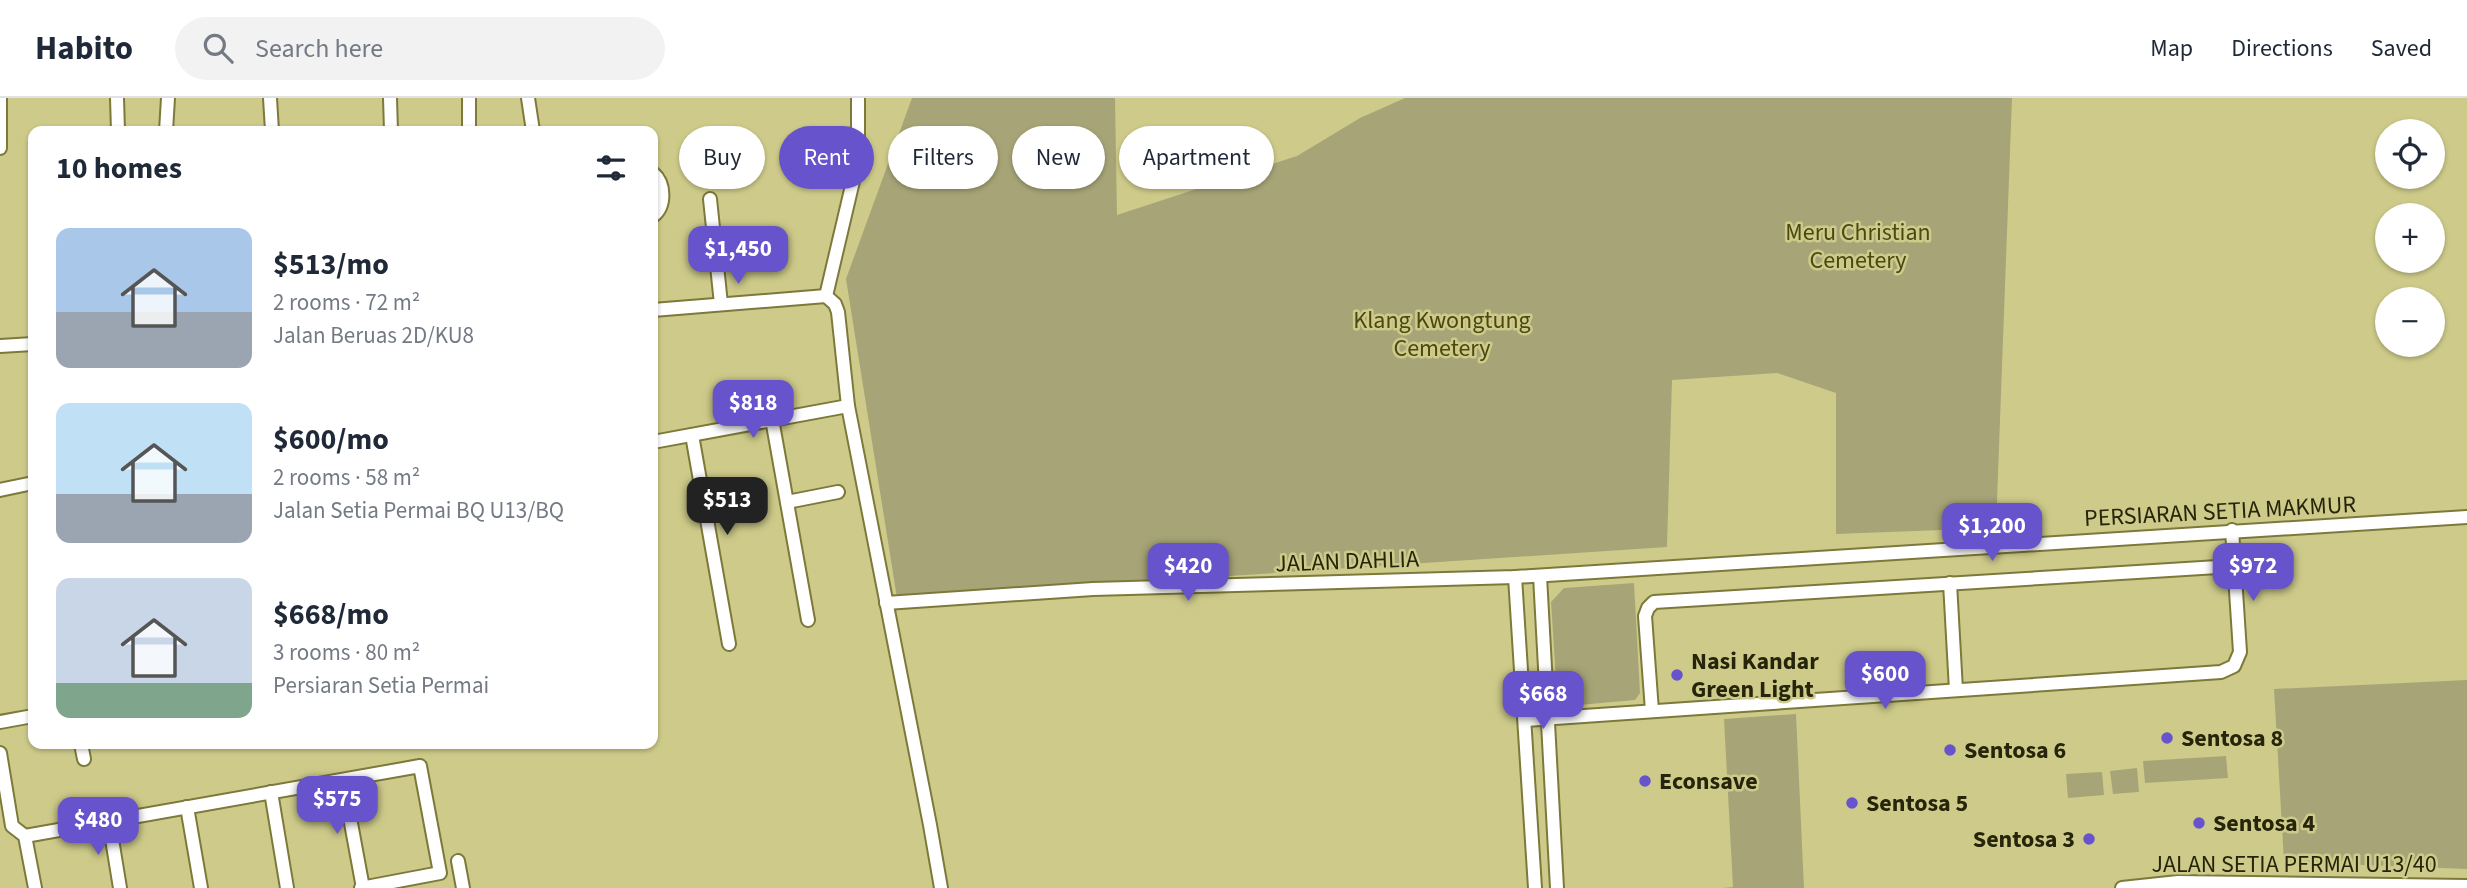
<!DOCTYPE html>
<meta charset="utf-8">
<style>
body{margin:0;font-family:"Source Sans 3",sans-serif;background:#f2f2f3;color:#1f2937;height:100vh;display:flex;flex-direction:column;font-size:26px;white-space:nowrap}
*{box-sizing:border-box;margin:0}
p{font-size:23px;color:#747a83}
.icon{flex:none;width:38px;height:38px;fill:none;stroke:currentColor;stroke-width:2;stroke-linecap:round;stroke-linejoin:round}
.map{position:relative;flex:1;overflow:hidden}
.panel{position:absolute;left:28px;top:28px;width:630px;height:623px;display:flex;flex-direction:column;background:#fff;border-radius:14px;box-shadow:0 2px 5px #0004}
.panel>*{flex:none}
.banner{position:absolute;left:679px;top:28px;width:665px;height:63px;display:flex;gap:14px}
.tools{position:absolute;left:2375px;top:21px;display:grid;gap:14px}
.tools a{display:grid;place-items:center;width:70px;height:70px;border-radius:50%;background:#fff;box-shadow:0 2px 5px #0004;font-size:35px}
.price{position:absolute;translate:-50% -60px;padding:0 16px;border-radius:14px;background:#6753cc;color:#fff;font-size:23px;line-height:46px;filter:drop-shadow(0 2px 4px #0008)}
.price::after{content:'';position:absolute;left:50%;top:42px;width:21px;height:16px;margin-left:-10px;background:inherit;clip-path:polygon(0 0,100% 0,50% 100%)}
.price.active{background:#222;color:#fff}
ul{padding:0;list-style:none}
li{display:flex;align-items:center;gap:21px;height:175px;padding:0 28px}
li span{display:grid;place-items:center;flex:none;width:196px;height:140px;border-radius:14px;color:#555}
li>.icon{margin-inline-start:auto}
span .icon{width:84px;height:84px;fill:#fffc;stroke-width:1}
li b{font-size:30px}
h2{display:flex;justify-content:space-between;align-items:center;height:84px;padding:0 28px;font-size:30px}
.pill{padding:0 24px;border-radius:32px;background:#fff;box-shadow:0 2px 5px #0004;font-size:24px;line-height:63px}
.pill.active{background:#6753cc;color:#fff}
header{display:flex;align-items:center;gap:42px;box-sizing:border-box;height:98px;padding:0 35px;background:#fff;border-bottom:2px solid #e0e1e3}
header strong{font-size:33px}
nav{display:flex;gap:38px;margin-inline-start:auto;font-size:24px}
.search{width:490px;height:63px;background:#f2f2f3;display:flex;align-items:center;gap:18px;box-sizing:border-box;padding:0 24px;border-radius:38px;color:#747a83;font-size:26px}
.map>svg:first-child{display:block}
</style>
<header>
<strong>Habito</strong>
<div class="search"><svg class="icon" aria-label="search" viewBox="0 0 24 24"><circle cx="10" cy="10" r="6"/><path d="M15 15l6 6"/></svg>Search here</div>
<nav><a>Map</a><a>Directions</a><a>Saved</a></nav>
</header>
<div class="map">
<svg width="2467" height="790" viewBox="0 0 2467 790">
<rect width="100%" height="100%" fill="#cecb8a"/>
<g fill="#a7a577">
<path d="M 912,0 L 1115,0 L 1117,117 L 1297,58 L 1360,20 L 1405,0 L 2012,0 L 1996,430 L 1836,436 L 1836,295 L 1777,275 L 1672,282 L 1667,449 L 897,500 L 846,181 Z"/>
<path d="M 1634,485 L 1640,595 L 1635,602 L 1568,608 L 1557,597 L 1551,504 L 1564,490 Z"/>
<path d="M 2467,582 L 2467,771 L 2284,764 L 2274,591 Z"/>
<path d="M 1796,616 L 1804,790 L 1723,790 L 1733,789 L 1724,621 Z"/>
<path d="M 2226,658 L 2228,680 L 2145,685 L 2143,663 Z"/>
<path d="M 2137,670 L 2139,694 L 2113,696 L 2110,673 Z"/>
<path d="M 2102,674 L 2104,697 L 2068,700 L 2066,676 Z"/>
</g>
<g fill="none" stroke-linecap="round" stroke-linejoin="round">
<g stroke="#7c793a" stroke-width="16">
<g id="minor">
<path d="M 117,0 L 118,33"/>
<path d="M 270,0 L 272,33"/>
<path d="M 390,0 L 391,33"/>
<path d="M 528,0 L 533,33"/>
<path d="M 166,33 L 168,0"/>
<path d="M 469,33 L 469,0"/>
<path d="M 0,50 L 0,0"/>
<path d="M 653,75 C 665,85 666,108 653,118"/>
<path d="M 710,101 L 721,206"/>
<path d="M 826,198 L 835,206 L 838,214 L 848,308 L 930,727 L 941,790"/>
<path d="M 826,198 L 858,62 L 858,0"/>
<path d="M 653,212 L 826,198"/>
<path d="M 0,248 L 33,246"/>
<path d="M 772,321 L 808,522"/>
<path d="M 692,337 L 729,546"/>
<path d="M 653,344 L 848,308"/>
<path d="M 0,392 L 33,385"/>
<path d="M 787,404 L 838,394"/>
<path d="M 1540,478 L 1557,790"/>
<path d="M 1515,479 L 1535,790"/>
<path d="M 1950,485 L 1956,592"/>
<path d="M 886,505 L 1093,491 L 1515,479 L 2467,419"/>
<path d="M 1652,613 L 1645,518 L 1648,510 L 1654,504 L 2234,468"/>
<path d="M 1526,622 L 2221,574 L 2234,568 L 2240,554 L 2232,432"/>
<path d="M 0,624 L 33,618"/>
<path d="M 81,646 L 84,661"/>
<path d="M 0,655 L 12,728 L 25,738 L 35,790"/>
<path d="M 343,682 L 363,790"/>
<path d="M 271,694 L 287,790"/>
<path d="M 187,709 L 201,790"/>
<path d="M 109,723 L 120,790"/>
<path d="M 25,738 L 420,668 L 440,775 L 361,790"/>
<path d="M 458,763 L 463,790"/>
<path d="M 2122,790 L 2178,784 L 2467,788"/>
</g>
</g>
<use href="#minor" stroke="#fff" stroke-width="12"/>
</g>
<g fill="#6753cc" stroke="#cecb8a" stroke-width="2.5">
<circle cx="1677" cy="577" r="7"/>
<circle cx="2167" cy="640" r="7"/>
<circle cx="1950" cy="652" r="7"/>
<circle cx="1645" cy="683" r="7"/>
<circle cx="1852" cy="705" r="7"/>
<circle cx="2199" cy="725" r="7"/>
<circle cx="2089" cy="741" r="7"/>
</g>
<g text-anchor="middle" stroke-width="5" stroke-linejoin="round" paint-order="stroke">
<g font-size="24" fill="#4b4812" stroke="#cecb8a">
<text x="1858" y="142">Meru Christian<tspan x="1858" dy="28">Cemetery</tspan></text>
<text x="1442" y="230">Klang Kwongtung<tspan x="1442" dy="28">Cemetery</tspan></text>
</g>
<g font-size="24" fill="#26240a" stroke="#cecb8a">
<text transform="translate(2220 413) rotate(-3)" y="8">PERSIARAN SETIA MAKMUR</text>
<text transform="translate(1347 463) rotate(-2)" y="8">JALAN DAHLIA</text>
<text x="2294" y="774">JALAN SETIA PERMAI U13/40</text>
</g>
<g font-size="24" font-weight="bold" fill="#26240a" stroke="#cecb8a" text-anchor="start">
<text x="1691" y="571">Nasi Kandar<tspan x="1691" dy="28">Green Light</tspan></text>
<text x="2181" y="648">Sentosa 8</text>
<text x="1964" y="660">Sentosa 6</text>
<text x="1659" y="691">Econsave</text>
<text x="1866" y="713">Sentosa 5</text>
<text x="2213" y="733">Sentosa 4</text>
<text x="2075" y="749" text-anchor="end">Sentosa 3</text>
</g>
</g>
</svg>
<div class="tools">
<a><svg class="icon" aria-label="locate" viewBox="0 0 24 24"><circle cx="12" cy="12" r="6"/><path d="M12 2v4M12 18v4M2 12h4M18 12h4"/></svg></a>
<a>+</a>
<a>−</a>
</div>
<b class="price" style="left:738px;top:188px">$1,450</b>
<b class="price" style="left:753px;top:342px">$818</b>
<b class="price active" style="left:727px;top:439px">$513</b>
<b class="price" style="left:1992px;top:465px">$1,200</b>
<b class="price" style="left:1188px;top:505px">$420</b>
<b class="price" style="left:2253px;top:505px">$972</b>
<b class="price" style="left:1885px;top:613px">$600</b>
<b class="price" style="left:1543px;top:633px">$668</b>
<b class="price" style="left:337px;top:738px">$575</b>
<b class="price" style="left:98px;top:759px">$480</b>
<div class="banner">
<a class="pill">Buy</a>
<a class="pill active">Rent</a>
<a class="pill">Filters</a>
<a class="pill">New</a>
<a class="pill">Apartment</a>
</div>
<section class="panel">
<h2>10 homes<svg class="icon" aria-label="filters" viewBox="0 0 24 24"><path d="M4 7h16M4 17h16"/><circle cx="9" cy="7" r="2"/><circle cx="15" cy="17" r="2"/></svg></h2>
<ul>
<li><span style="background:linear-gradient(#a9c7e8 60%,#9aa5b1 0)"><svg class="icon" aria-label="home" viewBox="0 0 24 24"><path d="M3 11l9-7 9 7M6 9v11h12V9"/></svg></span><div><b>$513/mo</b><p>2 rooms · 72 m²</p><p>Jalan Beruas 2D/KU8</p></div></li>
<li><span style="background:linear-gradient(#bfe0f5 65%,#9aa5b1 0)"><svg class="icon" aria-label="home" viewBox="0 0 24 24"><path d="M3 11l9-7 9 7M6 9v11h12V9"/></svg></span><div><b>$600/mo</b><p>2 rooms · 58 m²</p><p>Jalan Setia Permai BQ U13/BQ</p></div></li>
<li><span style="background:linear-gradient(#c9d6e8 75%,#7fa58c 0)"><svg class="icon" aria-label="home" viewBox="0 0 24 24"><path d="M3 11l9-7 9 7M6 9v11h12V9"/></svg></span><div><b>$668/mo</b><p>3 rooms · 80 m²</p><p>Persiaran Setia Permai</p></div></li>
</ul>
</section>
</div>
